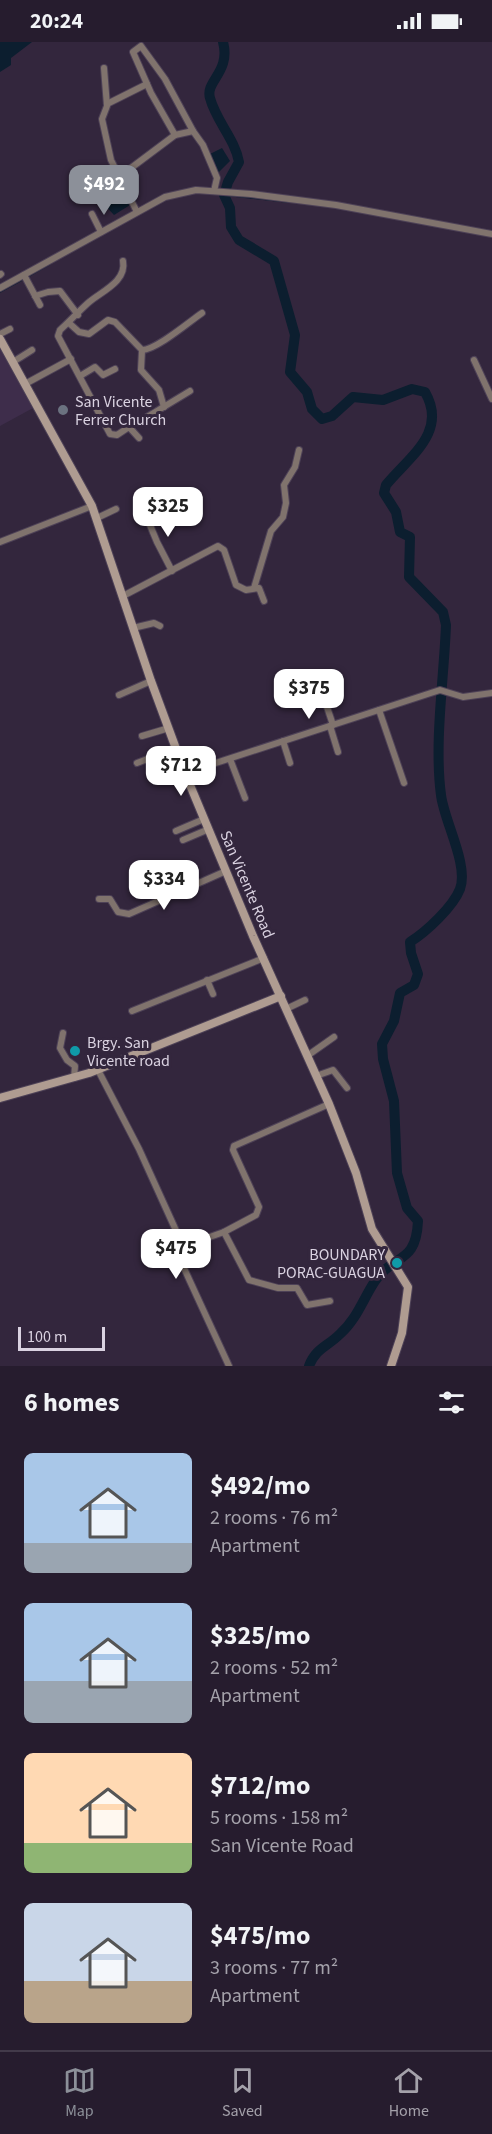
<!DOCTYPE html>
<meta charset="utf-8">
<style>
body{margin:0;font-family:"Source Sans 3",sans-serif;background:#32293a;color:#f1f3f6;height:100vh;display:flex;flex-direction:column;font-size:22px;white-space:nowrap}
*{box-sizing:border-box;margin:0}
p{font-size:20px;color:#a4a1aa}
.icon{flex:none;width:33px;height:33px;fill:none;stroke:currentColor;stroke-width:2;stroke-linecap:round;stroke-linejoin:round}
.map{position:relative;height:1324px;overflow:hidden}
.panel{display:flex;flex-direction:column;background:#261c2e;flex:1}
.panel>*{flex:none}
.scale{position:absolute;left:18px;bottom:15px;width:87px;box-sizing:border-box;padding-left:6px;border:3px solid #dad2e1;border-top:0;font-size:16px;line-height:21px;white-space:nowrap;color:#dad2e1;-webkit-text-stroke:4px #33263d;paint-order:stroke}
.price{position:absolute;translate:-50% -51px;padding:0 14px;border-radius:12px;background:#fff;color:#222;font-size:20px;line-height:39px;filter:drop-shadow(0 2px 3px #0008)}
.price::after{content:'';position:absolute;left:50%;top:36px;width:18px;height:14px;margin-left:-9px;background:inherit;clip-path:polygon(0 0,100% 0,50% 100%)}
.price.current{background:#8c9099;color:#fff}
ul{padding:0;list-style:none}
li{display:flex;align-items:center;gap:18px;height:150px;padding:0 24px}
li span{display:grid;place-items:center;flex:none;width:168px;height:120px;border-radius:9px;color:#555}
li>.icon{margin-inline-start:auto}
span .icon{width:72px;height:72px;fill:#fffc;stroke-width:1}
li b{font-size:26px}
h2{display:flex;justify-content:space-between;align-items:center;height:72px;padding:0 24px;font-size:26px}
.status{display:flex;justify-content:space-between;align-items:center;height:42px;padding:0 30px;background:#261c2e;direction:ltr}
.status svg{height:16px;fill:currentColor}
.menu{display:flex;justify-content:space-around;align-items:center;height:84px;border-top:2px solid #423a4a;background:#261c2e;font-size:16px;color:#a4a1aa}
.menu a{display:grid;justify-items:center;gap:3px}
.menu .current{color:#8c9099}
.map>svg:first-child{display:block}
</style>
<div class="status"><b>20:24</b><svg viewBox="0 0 49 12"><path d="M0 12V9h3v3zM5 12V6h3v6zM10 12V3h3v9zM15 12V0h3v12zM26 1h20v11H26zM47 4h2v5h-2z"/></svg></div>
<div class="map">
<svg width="492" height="1324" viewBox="0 0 492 1324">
<rect width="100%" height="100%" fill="#33263d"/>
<path fill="#3e2d4b" d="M 0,306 L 33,366 L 0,384 Z"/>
<g fill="#0c1e2f">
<path d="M 0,0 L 32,0 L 11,16 L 11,23 L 0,30 Z"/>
<path d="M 222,106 L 230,119 L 218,131 L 210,112 Z"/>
<path d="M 118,143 L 130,163 L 114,173 L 102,160 L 103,150 Z"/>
</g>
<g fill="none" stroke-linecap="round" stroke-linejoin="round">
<g stroke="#0c1e2f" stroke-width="1.5">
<path d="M 224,153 L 287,160"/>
<path d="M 29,234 L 50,222"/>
<path d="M 0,250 L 22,238"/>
</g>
<path stroke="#0c1e2f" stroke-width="10" d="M 223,0 C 231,30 205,39 210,56 C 216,79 235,97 239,120 L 228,140 L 224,153 L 230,166 L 231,185 L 239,198 L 274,219 L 295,293 L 290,330 L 307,350 L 312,367 L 322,377 L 332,374 L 353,355 L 383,358 L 412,347 L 425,350 C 448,390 410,414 386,443 L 384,451 L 396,470 L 400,490 L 410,495 L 409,535 L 443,570 L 446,583 C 444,636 434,701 441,753 C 444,779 469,823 460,847 C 453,865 426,890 410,900 L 411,911 L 418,932 L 414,943 L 400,951 L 394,979 L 382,1002 L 383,1017 L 394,1059 L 397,1131 L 407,1166 L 418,1179 C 416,1223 394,1211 375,1239 C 363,1257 357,1277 340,1292 C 327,1305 316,1306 309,1324"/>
<g stroke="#4e4257" stroke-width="8">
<g id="street">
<path d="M 104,26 L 107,64 L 102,77 L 111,118 L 137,170"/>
<path d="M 107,62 L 147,42"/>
<path d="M 175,93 L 193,89"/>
<path d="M 119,135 L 175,93 L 151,51 L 133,10 L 141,4 L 165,37 L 193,89 L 203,103 L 217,136 L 214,149"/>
<path d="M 92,172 L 101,190"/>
<path d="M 123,219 C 127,240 100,250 88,261 C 78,270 69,280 60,288 L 58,294 L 110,392 L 117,393 L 129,385 L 139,396"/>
<path d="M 0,233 L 1,232"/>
<path d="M 24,233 L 40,263"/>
<path d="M 0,246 L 165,155 L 196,148 L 251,152 L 336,163 L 492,192"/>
<path d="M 35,254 L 48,250 L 60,249 L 78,273"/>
<path d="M 69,281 L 79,290 L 89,292 L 108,278 L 115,280 L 142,308 L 141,328 L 159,348 L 164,365"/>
<path d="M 0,292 L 10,287"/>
<path d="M 142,308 C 156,308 189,280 202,271"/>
<path d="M 474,318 L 492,357"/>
<path d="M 13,320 L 32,308"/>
<path d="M 80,334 L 95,325 L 103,333 L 115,327"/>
<path d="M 25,342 L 71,317"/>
<path d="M 147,375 L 190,349"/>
<path d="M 145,471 L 157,500 L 172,529"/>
<path d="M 97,476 L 116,467"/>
<path d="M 0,500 L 92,464"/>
<path d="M 254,546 L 271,489 L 283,475 L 286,461 L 284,443 L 295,425 L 299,408"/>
<path d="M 123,554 L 218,504 L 224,508 L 236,543 L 246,548 L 259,546 L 264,559"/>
<path d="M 133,586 L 154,581 L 160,584"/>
<path d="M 119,653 L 151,639"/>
<path d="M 327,665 L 333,683"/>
<path d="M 379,668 L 404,741"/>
<path d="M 330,684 L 338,710"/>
<path d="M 142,694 L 169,686"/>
<path d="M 283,699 L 290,721"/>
<path d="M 230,717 L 245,756"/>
<path d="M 137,721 L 176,706"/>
<path d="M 185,731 L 440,648 L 463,655 L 492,651"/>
<path d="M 176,789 L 204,777"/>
<path d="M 183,798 L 209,787"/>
<path d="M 99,857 L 110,857 L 118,870 L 129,872 L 226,829"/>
<path d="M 207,938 L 213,952"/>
<path d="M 286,967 L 305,958"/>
<path d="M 132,969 L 264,916"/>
<path d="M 63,991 L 60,1006 L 67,1018 L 75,1024 L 74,1036"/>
<path d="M 307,1014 L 334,995"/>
<path d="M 98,1028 L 139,1107 L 183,1204"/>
<path d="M 316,1034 L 333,1028 L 347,1046"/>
<path d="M 224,1190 L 249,1238 L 278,1246 L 297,1246 L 307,1263 L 330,1259"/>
<path d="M 229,1324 L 177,1211 L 178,1206 L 224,1190 L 256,1173 L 259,1165 L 233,1108 L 234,1104 L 329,1062"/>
</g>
</g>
<g stroke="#4e4257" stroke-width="10">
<g id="secondary">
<path d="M 0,297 L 92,464 L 151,639 L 185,731 L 253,894 L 329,1062 L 356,1131 L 372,1187 L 408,1245 L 402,1291 L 391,1324"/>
<path d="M 0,1056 L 89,1031 L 281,954"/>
</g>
</g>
<use href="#street" stroke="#80736d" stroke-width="6"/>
<use href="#secondary" stroke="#af9c91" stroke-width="8"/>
</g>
<circle fill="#6b7280" stroke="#33263d" stroke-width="2" cx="63" cy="368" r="6"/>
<g fill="#0f9aa8" stroke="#33263d" stroke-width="2">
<circle cx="75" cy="1009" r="6"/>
<circle cx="397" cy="1221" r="6"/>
</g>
<g text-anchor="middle" stroke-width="6" stroke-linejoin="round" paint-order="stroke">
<g font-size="16" fill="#dad2e1" stroke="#33263d" text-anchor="start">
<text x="75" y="365">San Vicente<tspan x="75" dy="18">Ferrer Church</tspan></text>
<text x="87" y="1006">Brgy. San<tspan x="87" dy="18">Vicente road</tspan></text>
<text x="385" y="1218" text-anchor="end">BOUNDARY<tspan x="385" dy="18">PORAC-GUAGUA</tspan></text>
</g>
<g font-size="16" fill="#dad2e1" stroke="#33263d">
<text transform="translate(248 842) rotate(67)" y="6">San Vicente Road</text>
</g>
</g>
</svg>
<div class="scale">100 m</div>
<b class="price current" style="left:104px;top:174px">$492</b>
<b class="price" style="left:168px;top:496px">$325</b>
<b class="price" style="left:309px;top:678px">$375</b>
<b class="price" style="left:181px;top:755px">$712</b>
<b class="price" style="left:164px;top:869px">$334</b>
<b class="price" style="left:176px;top:1238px">$475</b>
</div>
<section class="panel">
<h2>6 homes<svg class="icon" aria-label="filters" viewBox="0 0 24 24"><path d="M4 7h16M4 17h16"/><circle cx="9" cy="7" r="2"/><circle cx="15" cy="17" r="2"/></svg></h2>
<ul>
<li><span style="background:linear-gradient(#a9c7e8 75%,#9aa5b1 0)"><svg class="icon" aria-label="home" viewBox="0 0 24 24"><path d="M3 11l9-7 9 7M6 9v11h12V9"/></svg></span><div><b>$492/mo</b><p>2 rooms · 76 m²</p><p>Apartment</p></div></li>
<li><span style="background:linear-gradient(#a9c7e8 65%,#9aa5b1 0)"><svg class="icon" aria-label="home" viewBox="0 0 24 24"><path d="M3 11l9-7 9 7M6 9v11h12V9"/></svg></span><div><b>$325/mo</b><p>2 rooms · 52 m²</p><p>Apartment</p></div></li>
<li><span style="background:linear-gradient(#ffd9b3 75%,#8fb573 0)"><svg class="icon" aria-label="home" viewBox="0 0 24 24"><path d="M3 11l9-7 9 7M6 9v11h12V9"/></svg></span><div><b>$712/mo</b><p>5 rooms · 158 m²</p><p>San Vicente Road</p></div></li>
<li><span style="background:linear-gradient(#c9d6e8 65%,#b9a48a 0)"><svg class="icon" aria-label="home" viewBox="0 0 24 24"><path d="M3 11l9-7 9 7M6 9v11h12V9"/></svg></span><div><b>$475/mo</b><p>3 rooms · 77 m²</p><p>Apartment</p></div></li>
</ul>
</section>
<nav class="menu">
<a class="current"><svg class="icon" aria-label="map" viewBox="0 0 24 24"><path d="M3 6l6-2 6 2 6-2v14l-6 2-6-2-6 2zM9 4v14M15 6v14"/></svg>Map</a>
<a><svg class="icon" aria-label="saved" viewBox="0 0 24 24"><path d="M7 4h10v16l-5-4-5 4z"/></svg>Saved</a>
<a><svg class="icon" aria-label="home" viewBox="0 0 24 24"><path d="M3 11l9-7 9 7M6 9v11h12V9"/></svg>Home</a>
</nav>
